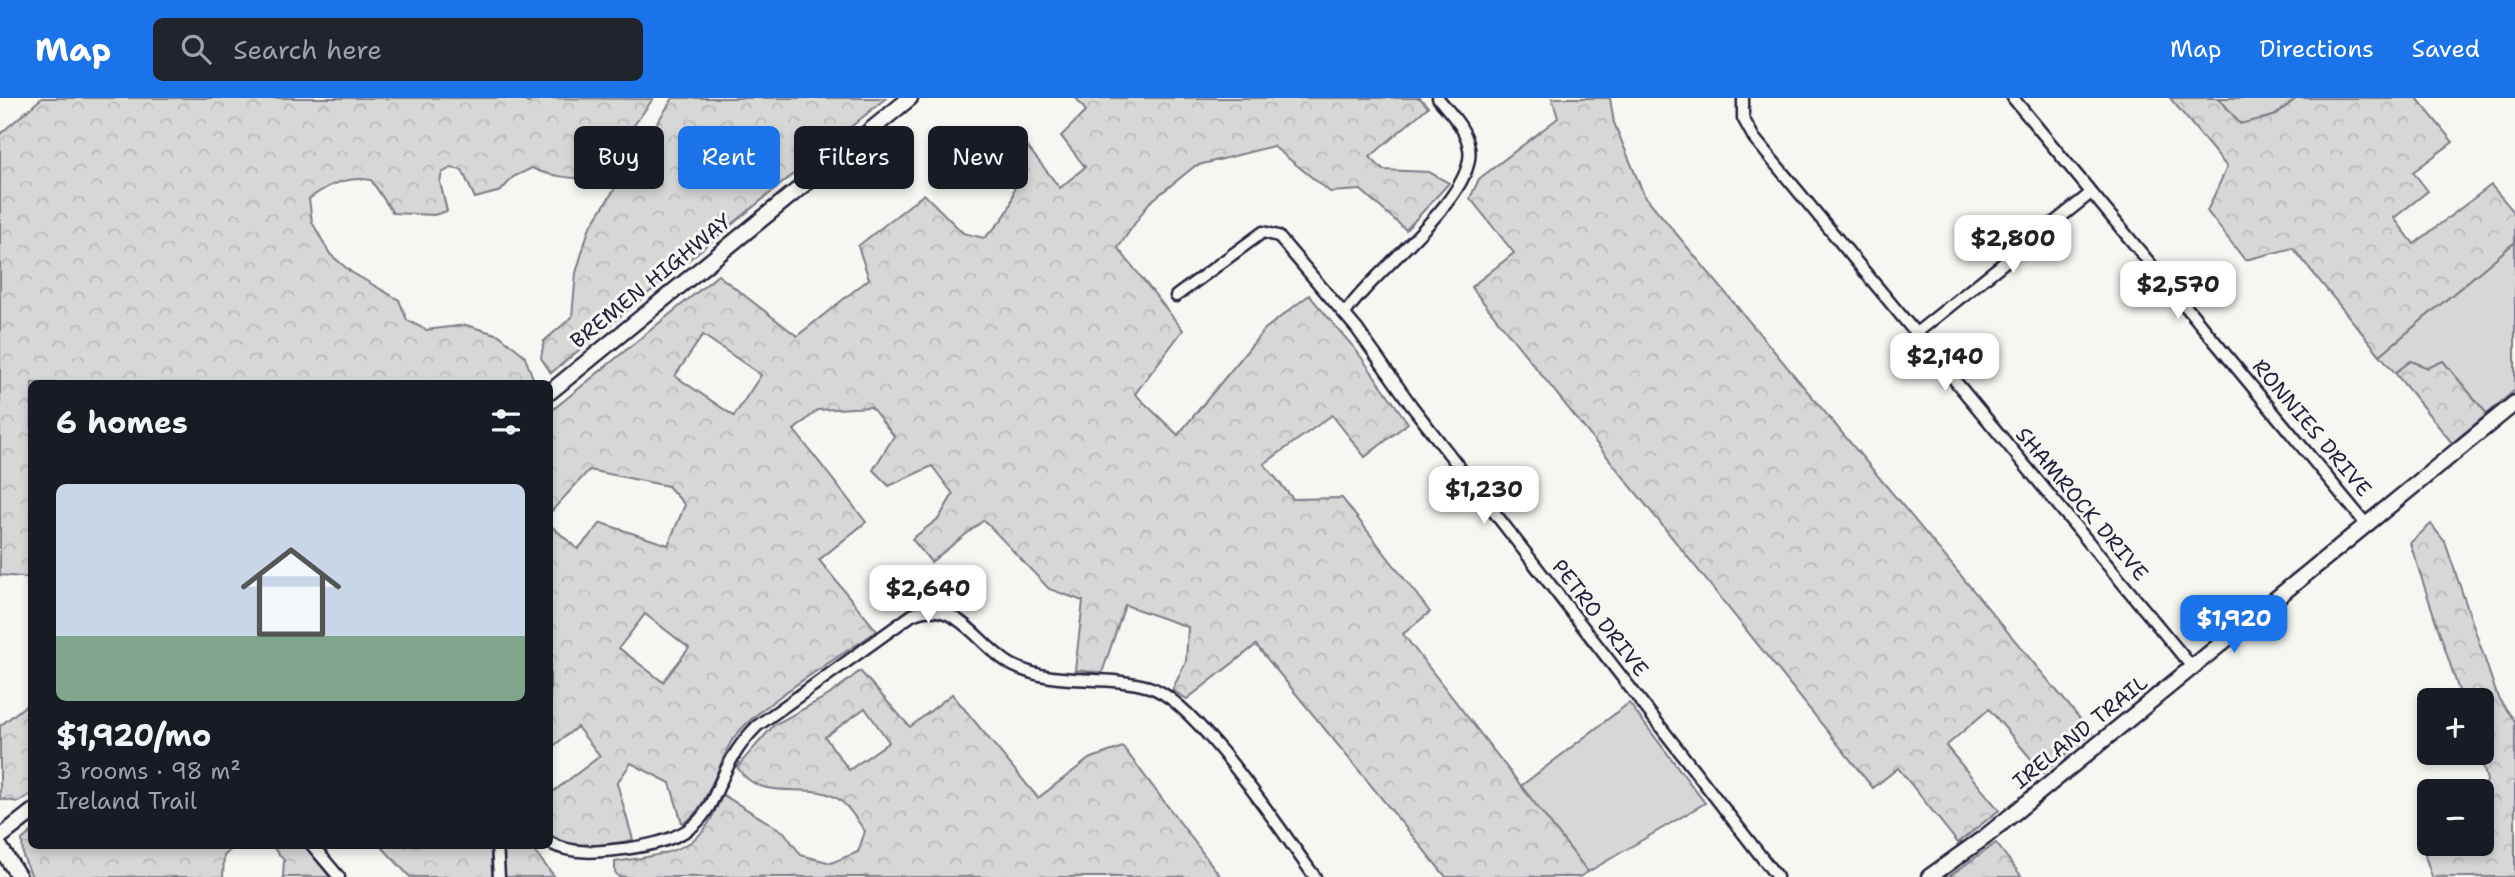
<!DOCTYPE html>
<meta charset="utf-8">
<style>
body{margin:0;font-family:"Shantell Sans",sans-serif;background:#20242c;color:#f1f3f6;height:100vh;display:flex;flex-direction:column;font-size:26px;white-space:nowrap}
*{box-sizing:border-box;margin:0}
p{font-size:23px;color:#9ea1a6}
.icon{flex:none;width:38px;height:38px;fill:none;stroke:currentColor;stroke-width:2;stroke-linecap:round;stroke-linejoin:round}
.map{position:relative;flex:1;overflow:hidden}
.panel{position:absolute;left:28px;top:282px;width:525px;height:469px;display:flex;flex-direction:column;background:#171b24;border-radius:10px;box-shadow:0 4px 10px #0003}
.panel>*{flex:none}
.hud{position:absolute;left:574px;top:28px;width:665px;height:63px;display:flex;gap:14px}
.tools{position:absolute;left:2417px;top:590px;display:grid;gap:14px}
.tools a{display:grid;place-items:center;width:77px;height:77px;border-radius:10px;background:#171b24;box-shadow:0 4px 10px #0003;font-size:35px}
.price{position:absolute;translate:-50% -60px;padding:0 16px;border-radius:14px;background:#fff;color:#222;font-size:23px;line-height:46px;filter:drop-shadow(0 2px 4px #0008)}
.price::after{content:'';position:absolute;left:50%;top:42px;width:21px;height:16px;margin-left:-10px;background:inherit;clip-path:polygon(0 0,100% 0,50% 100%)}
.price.current{background:#1a73e8;color:#fff}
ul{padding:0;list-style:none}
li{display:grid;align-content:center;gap:14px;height:371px;padding:0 28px}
li span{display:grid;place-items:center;height:217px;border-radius:10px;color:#555}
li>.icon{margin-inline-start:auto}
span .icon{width:126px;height:126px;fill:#fffc;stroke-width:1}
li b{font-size:30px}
h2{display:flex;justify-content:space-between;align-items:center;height:84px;padding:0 28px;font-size:30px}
.pill{padding:0 24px;border-radius:10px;background:#171b24;box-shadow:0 4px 10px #0003;font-size:24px;line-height:63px}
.pill.current{background:#1a73e8;color:#fff}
header{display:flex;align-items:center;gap:42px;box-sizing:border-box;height:98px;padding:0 35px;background:#1a73e8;color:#fff}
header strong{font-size:33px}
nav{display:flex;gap:38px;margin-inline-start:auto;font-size:24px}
.search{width:490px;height:63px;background:#20242c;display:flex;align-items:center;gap:18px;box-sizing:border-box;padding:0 24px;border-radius:10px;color:#9ea1a6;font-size:26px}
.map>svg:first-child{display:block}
</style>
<header>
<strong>Map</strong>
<div class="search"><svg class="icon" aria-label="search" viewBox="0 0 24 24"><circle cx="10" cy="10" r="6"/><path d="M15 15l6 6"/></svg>Search here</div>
<nav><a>Map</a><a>Directions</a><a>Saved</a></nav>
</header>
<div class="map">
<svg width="2515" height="779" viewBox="0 0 2515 779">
<defs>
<pattern id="forest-crowns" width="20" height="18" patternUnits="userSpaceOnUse" patternTransform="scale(1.75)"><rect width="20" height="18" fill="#d7d7d7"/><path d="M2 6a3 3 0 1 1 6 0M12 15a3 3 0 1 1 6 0" fill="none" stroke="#b8b8b9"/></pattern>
</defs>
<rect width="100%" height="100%" fill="#f6f6f2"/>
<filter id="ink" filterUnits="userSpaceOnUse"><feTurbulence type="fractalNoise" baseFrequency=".0143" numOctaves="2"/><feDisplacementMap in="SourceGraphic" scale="14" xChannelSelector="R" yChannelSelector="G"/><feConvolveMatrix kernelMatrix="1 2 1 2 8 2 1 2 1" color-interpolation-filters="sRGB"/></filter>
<g filter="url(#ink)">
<g fill="#d7d7d7" stroke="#7c7c89" stroke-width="2">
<path d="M 2219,0 L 2297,0 L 2274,18 L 2240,26 Z"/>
<path d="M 2515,144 L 2515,292 L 2487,316 L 2443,263 L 2428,270 L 2411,263 L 2395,275 L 2380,257 Z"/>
<path d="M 1629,605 L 1705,705 L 1588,774 L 1521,688 Z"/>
</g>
<g fill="url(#forest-crowns)" stroke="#7c7c89" stroke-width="2" fill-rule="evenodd">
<path d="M 42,0 L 521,0 L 528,5 L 535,0 L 653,1 L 597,78 C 581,83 547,78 532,70 L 513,79 L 501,93 L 475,100 L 462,72 L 451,70 L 442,75 L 440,84 L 447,113 L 434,117 L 393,115 L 371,82 C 348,78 327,87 309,101 L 312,124 L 330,156 L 351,174 L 399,202 L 407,222 L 426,232 L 466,227 L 499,237 L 524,257 L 535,285 L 32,285 L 31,480 L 0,477 L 0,36 Z"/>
<path d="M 673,0 L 886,0 L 551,275 L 541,260 L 544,243 L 572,219 L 576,175 L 589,131 Z"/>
<path d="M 1076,0 L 1420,0 L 1428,9 L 1370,59 L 1383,72 L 1429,74 L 1449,85 L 1406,132 L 1361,92 L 1330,94 L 1273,48 L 1195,68 L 1149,105 L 1118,150 L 1183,232 L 1135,296 L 1178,337 L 1265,231 L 1309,197 L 1356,252 L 1408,325 L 1365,359 L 1332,317 L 1264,366 L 1293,401 L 1342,400 L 1430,514 L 1403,536 L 1588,774 L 1579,779 L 1446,779 L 1256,547 L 1187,601 L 1172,592 L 1186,564 L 1188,529 L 1125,507 L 1102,575 L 1075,572 L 1083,503 L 1049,491 L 984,422 L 931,464 L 912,441 L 939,420 L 953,396 L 932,368 L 889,388 L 873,372 L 894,338 L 871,309 L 818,312 L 794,332 L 866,424 L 819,462 L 877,533 C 841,558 751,611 731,644 C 720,663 703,720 682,725 L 670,685 L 631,665 L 617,685 L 633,742 C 608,747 570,754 550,736 L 550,696 L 600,658 L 577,629 L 550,651 L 550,427 L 578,451 L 601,425 L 668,447 L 685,407 L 668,388 L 589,372 L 550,415 L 550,314 L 718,177 L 797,238 L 869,181 L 858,148 L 924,96 L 963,135 L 984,140 C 1018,110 1014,98 1015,56 L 1026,47 L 1060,90 L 1085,69 L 1061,38 L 1086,13 ZM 703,237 L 761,277 L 734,318 L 675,278 ZM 645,516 L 689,550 L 663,584 L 619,550 Z"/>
<path d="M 1552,0 L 1610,0 L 1614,25 L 1644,97 L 2092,635 L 2043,675 L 1989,611 L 1946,648 L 1999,712 L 1958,745 L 1898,670 L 1873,690 L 1471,189 L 1514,155 L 1470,100 L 1479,81 L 1558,20 Z"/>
<path d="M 2170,0 L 2219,0 L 2240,26 L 2274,18 L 2297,0 L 2417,0 L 2453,44 L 2413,74 L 2428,93 L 2394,120 L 2414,146 L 2491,87 L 2515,115 L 2515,144 L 2380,257 L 2293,150 L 2245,162 L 2207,113 L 2227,69 Z"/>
<path d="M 2411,263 L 2428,270 L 2443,263 L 2487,316 L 2452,345 L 2395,275 Z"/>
<path d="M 2431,426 L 2445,444 L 2498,600 L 2515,623 L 2515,779 L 2432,779 L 2425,758 L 2429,742 L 2429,746 L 2482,746 L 2482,700 L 2487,682 L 2479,655 L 2482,654 L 2482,602 L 2462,602 L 2410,445 Z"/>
<path d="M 860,573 L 910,629 L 952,596 L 1038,700 L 1089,661 L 1123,649 L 1221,779 L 619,779 L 615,774 L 615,764 C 644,759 684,757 704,732 C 712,722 717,708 723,697 L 784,734 L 801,757 L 831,765 L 858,754 L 865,733 C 858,724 850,710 841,703 C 811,679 762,709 737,669 L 774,627 L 829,597 ZM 865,610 L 889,644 L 849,672 L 825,639 Z"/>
<path d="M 31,603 L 31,696 L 18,704 L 0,701 L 0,628 Z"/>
<path d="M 31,734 L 32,747 L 246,747 L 232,750 L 224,758 L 223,779 L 32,779 L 23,758 L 22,742 Z"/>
<path d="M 1996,745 L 2022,779 L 1948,779 Z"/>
<path d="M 271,747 L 304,747 L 330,779 L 283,779 L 284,762 Z"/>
<path d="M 380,747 L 490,747 L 493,779 L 410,779 Z"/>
<path d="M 504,747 L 529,747 L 555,779 L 505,779 Z"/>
</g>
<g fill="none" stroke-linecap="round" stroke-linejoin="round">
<g stroke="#22223b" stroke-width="15">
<g id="street">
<path d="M 1743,0 L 1743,20 L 1754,40 L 2192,569"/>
<path d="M 2013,0 L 2366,426"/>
<path d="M 1176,198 L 1263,134 L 1278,138 L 1357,231 L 1411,307 L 1777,779"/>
<path d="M 1345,216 C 1371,174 1478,98 1469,50 C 1466,30 1450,15 1438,0"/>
<path d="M 1915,236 L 2091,95"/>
<path d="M 550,745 C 573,757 598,754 624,751 C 736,737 697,688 757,628 L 912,517 C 955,496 980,551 1014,568 C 1057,589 1104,576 1149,589 C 1195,601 1283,736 1315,779"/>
<path d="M 312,747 L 339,779"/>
<path d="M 497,747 L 499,779"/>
</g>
</g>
<g stroke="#22223b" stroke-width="19">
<g id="secondary">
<path d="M 550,294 L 910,0"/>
<path d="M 0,739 L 32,714"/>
<path d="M 0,749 L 19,779"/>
<path d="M 1929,779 L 1985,739 L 2515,305"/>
</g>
</g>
<use href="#street" stroke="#f6f6f2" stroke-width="10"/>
<use href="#secondary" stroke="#f6f6f2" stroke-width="14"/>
</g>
</g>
<g text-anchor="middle" stroke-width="6" stroke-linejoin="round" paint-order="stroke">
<g font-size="21" fill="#22223b" stroke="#f6f6f2">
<text transform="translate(651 183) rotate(-39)" y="7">BREMEN HIGHWAY</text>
<text transform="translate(2312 330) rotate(50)" y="7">RONNIES DRIVE</text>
<text transform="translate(2082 406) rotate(50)" y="7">SHAMROCK DRIVE</text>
<text transform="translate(1600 520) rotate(52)" y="7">PETRO DRIVE</text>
<text transform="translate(2080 634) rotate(-39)" y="7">IRELAND TRAIL</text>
</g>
</g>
</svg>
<div class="tools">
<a>+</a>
<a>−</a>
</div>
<b class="price" style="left:2013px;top:177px">$2,800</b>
<b class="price" style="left:2178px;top:223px">$2,570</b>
<b class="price" style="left:1945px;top:295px">$2,140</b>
<b class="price" style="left:1484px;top:428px">$1,230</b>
<b class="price" style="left:928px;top:527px">$2,640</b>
<b class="price current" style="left:2234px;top:557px">$1,920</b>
<div class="hud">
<a class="pill">Buy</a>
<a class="pill current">Rent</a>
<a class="pill">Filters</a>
<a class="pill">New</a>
</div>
<section class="panel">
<h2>6 homes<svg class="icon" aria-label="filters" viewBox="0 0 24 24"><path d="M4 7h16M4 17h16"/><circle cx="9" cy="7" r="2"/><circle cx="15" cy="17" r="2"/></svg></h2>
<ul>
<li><span style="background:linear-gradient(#c9d6e8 70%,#7fa58c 0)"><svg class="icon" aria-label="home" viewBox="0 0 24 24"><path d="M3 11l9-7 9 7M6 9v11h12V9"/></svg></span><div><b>$1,920/mo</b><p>3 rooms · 98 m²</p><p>Ireland Trail</p></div></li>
</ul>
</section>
</div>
